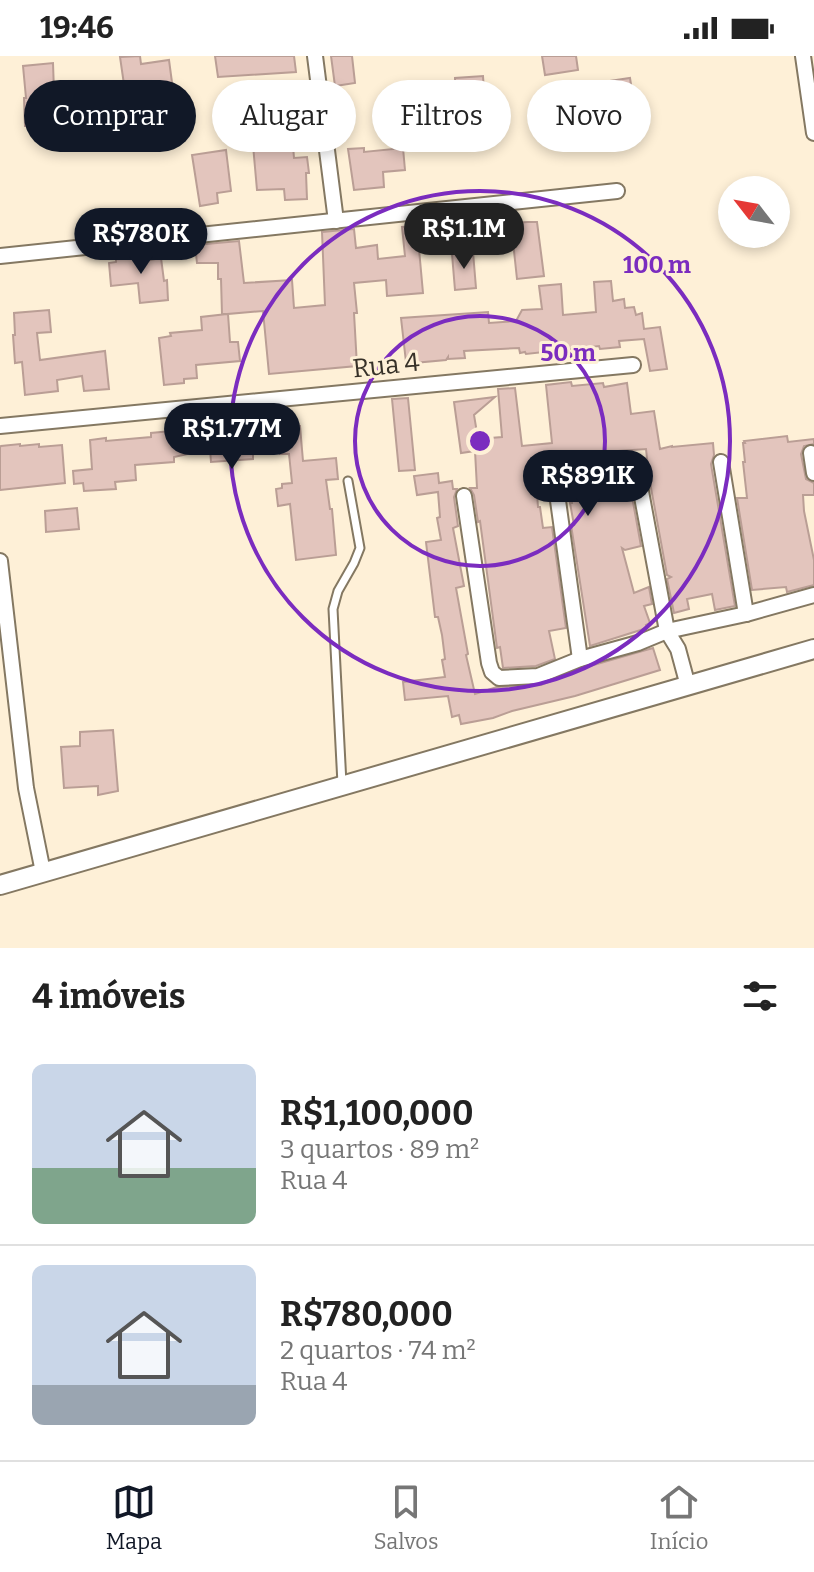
<!DOCTYPE html>
<html lang="pt">
<meta charset="utf-8">
<style>
body{margin:0;font-family:Bitter,serif;background:#f2f2f2;color:#222;height:100vh;display:flex;flex-direction:column;font-size:30px;white-space:nowrap}
*{box-sizing:border-box;margin:0}
p{font-size:26px;color:#767676}
.icon{flex:none;width:44px;height:44px;fill:none;stroke:currentColor;stroke-width:2;stroke-linecap:round;stroke-linejoin:round}
.map{position:relative;height:892px;overflow:hidden}
.sheet{display:flex;flex-direction:column;background:#fff;flex:1}
.sheet>*{flex:none}
.top-card{position:absolute;left:24px;top:24px;width:766px;height:72px;display:flex;gap:16px}
.needle{width:52px;rotate:301deg}
.tools{position:absolute;left:718px;top:120px;display:grid;gap:16px}
.tools a{display:grid;place-items:center;width:72px;height:72px;border-radius:50%;background:#fff;box-shadow:0 4px 12px #0003;font-size:40px}
.price{position:absolute;translate:-50% -68px;padding:0 18px;border-radius:28px;background:#111827;color:#fff;font-size:26px;line-height:52px;filter:drop-shadow(0 2px 4px #0008)}
.price::after{content:'';position:absolute;left:50%;top:48px;width:24px;height:18px;margin-left:-12px;background:inherit;clip-path:polygon(0 0,100% 0,50% 100%)}
.price.selected{background:#222;color:#fff}
ul{padding:0;list-style:none}
li{display:flex;align-items:center;gap:24px;height:200px;padding:0 32px}
li+li{border-top:2px solid #e0e0e0}
li span{display:grid;place-items:center;flex:none;width:224px;height:160px;border-radius:12px;color:#555}
li>.icon{margin-inline-start:auto}
span .icon{width:96px;height:96px;fill:#fffc;stroke-width:1}
li b{font-size:34px}
h2{display:flex;justify-content:space-between;align-items:center;height:96px;padding:0 32px;font-size:34px}
.pill{padding:0 28px;border-radius:36px;background:#fff;box-shadow:0 4px 12px #0003;font-size:28px;line-height:72px}
.pill.selected{background:#111827;color:#fff}
.status{display:flex;justify-content:space-between;align-items:center;height:56px;padding:0 40px;background:#fff;direction:ltr}
.status svg{height:22px;fill:currentColor}
.menu{display:flex;justify-content:space-around;align-items:center;height:112px;border-top:2px solid #e0e0e0;background:#fff;font-size:22px;color:#767676}
.menu a{display:grid;justify-items:center;gap:4px}
.menu .selected{color:#111827}
.map>svg:first-child{display:block}
</style>
<div class="status"><b>19:46</b><svg viewBox="0 0 49 12"><path d="M0 12V9h3v3zM5 12V6h3v6zM10 12V3h3v9zM15 12V0h3v12zM26 1h20v11H26zM47 4h2v5h-2z"/></svg></div>
<div class="map">
<svg width="814" height="892" viewBox="0 0 814 892">
<rect width="100%" height="100%" fill="#fef0d7"/>
<g fill="#e3c5bd" stroke="#ba9e95" stroke-width="2">
<path d="M 140,0 L 141,8 L 169,4 L 175,49 L 128,56 L 120,1 Z"/>
<path d="M 215,0 L 294,0 L 296,16 L 218,21 Z"/>
<path d="M 331,0 L 352,0 L 355,27 L 335,30 Z"/>
<path d="M 542,0 L 576,0 L 578,14 L 545,19 Z"/>
<path d="M 53,7 L 55,64 L 44,65 L 44,69 L 25,70 L 24,42 L 26,42 L 23,10 Z"/>
<path d="M 483,20 L 485,50 L 456,52 L 455,22 Z"/>
<path d="M 630,22 L 638,73 L 618,76 L 609,25 Z"/>
<path d="M 291,65 L 294,102 L 307,101 L 309,117 L 306,117 L 307,143 L 285,144 L 284,133 L 257,134 L 253,89 L 240,90 L 238,70 Z"/>
<path d="M 364,92 L 364,96 L 403,92 L 405,114 L 383,116 L 384,131 L 354,134 L 348,93 Z"/>
<path d="M 226,94 L 231,135 L 217,137 L 218,147 L 200,150 L 192,99 Z"/>
<path d="M 528,166 L 537,166 L 544,220 L 517,223 L 511,167 Z"/>
<path d="M 445,168 L 446,190 L 419,193 L 423,237 L 387,240 L 386,224 L 354,227 L 357,257 L 354,257 L 357,310 L 269,318 L 263,255 L 228,258 L 230,286 L 238,286 L 240,305 L 196,309 L 197,322 L 184,323 L 184,327 L 164,329 L 159,282 L 171,280 L 170,277 L 202,274 L 201,261 L 227,258 L 222,258 L 221,223 L 218,223 L 218,207 L 197,207 L 195,189 L 239,185 L 244,227 L 292,224 L 294,252 L 325,249 L 322,176 L 354,173 L 356,192 L 377,189 L 378,203 L 405,200 L 402,171 Z"/>
<path d="M 149,195 L 150,204 L 161,202 L 164,225 L 167,224 L 168,244 L 140,247 L 138,227 L 111,230 L 109,207 L 116,206 L 116,203 L 133,202 L 133,197 Z"/>
<path d="M 473,196 L 476,232 L 455,234 L 452,198 Z"/>
<path d="M 611,225 L 613,245 L 624,243 L 625,252 L 634,251 L 636,259 L 642,257 L 644,273 L 660,271 L 667,313 L 650,315 L 644,283 L 619,285 L 620,291 L 600,293 L 599,290 L 526,298 L 525,296 L 520,297 L 519,292 L 464,295 L 465,302 L 448,303 L 448,301 L 446,304 L 413,307 L 414,305 L 406,306 L 401,262 L 488,256 L 489,267 L 516,265 L 522,254 L 542,253 L 539,230 L 561,228 L 563,259 L 596,256 L 594,226 Z"/>
<path d="M 49,254 L 51,276 L 37,277 L 40,304 L 105,295 L 109,333 L 84,335 L 82,320 L 57,324 L 58,335 L 25,339 L 22,306 L 15,307 L 13,279 L 15,279 L 14,257 Z"/>
<path d="M 571,326 L 572,330 L 603,327 L 604,331 L 627,327 L 631,358 L 654,355 L 660,393 L 672,390 L 672,391 L 713,387 L 714,399 L 711,408 L 735,550 L 715,554 L 712,538 L 687,543 L 689,553 L 674,557 L 667,523 L 671,521 L 667,519 L 649,421 L 646,393 L 619,395 L 620,404 L 617,404 L 620,436 L 631,435 L 641,490 L 625,494 L 622,492 L 634,537 L 649,531 L 652,548 L 644,550 L 650,567 L 646,569 L 647,572 L 590,590 L 571,469 L 574,469 L 570,447 L 572,447 L 569,423 L 565,423 L 559,414 L 553,413 L 548,416 L 545,423 L 536,424 L 538,451 L 540,451 L 543,472 L 552,471 L 566,572 L 549,575 L 555,603 L 536,610 L 503,612 L 500,591 L 497,592 L 480,465 L 478,466 L 474,439 L 470,432 L 477,432 L 475,395 L 461,397 L 454,346 L 495,341 L 474,359 L 478,383 L 502,381 L 498,333 L 515,332 L 522,390 L 552,387 L 546,329 Z"/>
<path d="M 408,342 L 415,414 L 399,415 L 392,343 Z"/>
<path d="M 291,359 L 296,370 L 300,370 L 303,405 L 336,402 L 338,423 L 326,424 L 330,453 L 332,453 L 336,499 L 296,504 L 290,448 L 278,450 L 276,433 L 282,432 L 282,428 L 292,427 L 289,398 L 280,398 L 279,390 L 253,393 L 253,403 L 211,406 L 210,393 L 174,401 L 174,406 L 135,409 L 136,424 L 115,426 L 116,433 L 84,435 L 83,427 L 74,428 L 73,415 L 92,413 L 90,384 L 106,382 L 106,385 L 151,381 L 151,377 L 171,375 L 172,377 L 184,376 L 232,370 L 269,367 L 269,362 Z"/>
<path d="M 787,380 L 788,386 L 814,383 L 814,388 L 804,390 L 801,398 L 806,423 L 814,427 L 814,439 L 803,439 L 804,455 L 814,504 L 814,529 L 787,536 L 786,531 L 752,534 L 737,442 L 747,442 L 743,406 L 745,406 L 743,387 L 745,387 L 744,385 Z"/>
<path d="M 20,388 L 20,390 L 39,388 L 39,391 L 62,389 L 65,427 L 0,434 L 0,391 L 1,390 Z"/>
<path d="M 438,417 L 439,427 L 452,425 L 453,433 L 457,433 L 454,441 L 458,470 L 453,472 L 464,530 L 456,532 L 468,598 L 466,599 L 475,638 L 497,631 L 541,629 L 583,612 L 653,592 L 660,614 L 575,640 L 512,655 L 493,662 L 461,668 L 459,659 L 452,661 L 448,640 L 405,644 L 403,626 L 445,621 L 442,604 L 445,603 L 442,579 L 438,561 L 435,561 L 426,486 L 441,484 L 437,462 L 440,461 L 438,436 L 417,439 L 414,420 Z"/>
<path d="M 77,452 L 79,473 L 46,476 L 45,455 Z"/>
<path d="M 113,674 L 118,735 L 98,739 L 98,730 L 64,732 L 61,691 L 80,690 L 80,676 Z"/>
</g>
<g fill="none" stroke-linecap="round" stroke-linejoin="round">
<g stroke="#847862" stroke-width="11">
<path id="service" d="M 342,728 L 333,553 L 338,535 L 354,507 L 360,492 L 348,425"/>
</g>
<g stroke="#847862" stroke-width="18">
<g id="minor">
<path d="M 315,0 L 336,165"/>
<path d="M 803,0 L 814,77"/>
<path d="M 0,200 L 617,135"/>
<path d="M 0,370 L 633,309"/>
<path d="M 811,397 L 814,417"/>
<path d="M 721,406 L 746,558"/>
<path d="M 637,414 L 667,575 L 678,593 L 688,630"/>
<path d="M 555,423 L 580,603"/>
<path d="M 464,440 L 489,607 L 492,616 L 499,622 L 538,620 L 580,603 L 638,587 L 667,575 L 746,558 L 814,539"/>
<path d="M 0,505 L 26,732 L 43,816"/>
</g>
</g>
<g stroke="#847862" stroke-width="22">
<path id="tertiary" d="M 0,829 L 814,593"/>
</g>
<use href="#service" stroke="#fff" stroke-width="7"/>
<use href="#minor" stroke="#fff" stroke-width="14"/>
<use href="#tertiary" stroke="#fff" stroke-width="18"/>
</g>
<g fill="none" stroke="#7b2cbf" stroke-width="4">
<circle cx="480" cy="385" r="125"/>
<circle cx="480" cy="385" r="250"/>
</g>
<g text-anchor="middle" stroke-width="6" stroke-linejoin="round" paint-order="stroke">
<g font-size="26" fill="#373128" stroke="#fef0d7">
<text transform="translate(386 309) rotate(-6)" y="9">Rua 4</text>
</g>
</g>
<circle cx="480" cy="385" r="12" fill="#7b2cbf" stroke="#fef0d7" stroke-width="4"/>
<g font-size="24" text-anchor="middle" font-weight="bold" fill="#7b2cbf" stroke="#fef0d7" stroke-width="6" stroke-linejoin="round" paint-order="stroke">
<text x="657" y="217">100 m</text>
<text x="568" y="305">50 m</text>
</g>
</svg>
<div class="tools">
<a><svg class="needle" viewBox="-14 -14 28 28"><path d="M0-13l5 13h-10z" fill="#e53935"/><path d="M0 13l5-13h-10z" fill="#767676"/></svg></a>
</div>
<b class="price selected" style="left:464px;top:215px">R$1.1M</b>
<b class="price" style="left:141px;top:220px">R$780K</b>
<b class="price" style="left:232px;top:415px">R$1.77M</b>
<b class="price" style="left:588px;top:462px">R$891K</b>
<div class="top-card">
<a class="pill selected">Comprar</a>
<a class="pill">Alugar</a>
<a class="pill">Filtros</a>
<a class="pill">Novo</a>
</div>
</div>
<section class="sheet">
<h2>4 imóveis<svg class="icon" aria-label="filters" viewBox="0 0 24 24"><path d="M4 7h16M4 17h16"/><circle cx="9" cy="7" r="2"/><circle cx="15" cy="17" r="2"/></svg></h2>
<ul>
<li><span style="background:linear-gradient(#c9d6e8 65%,#7fa58c 0)"><svg class="icon" aria-label="home" viewBox="0 0 24 24"><path d="M3 11l9-7 9 7M6 9v11h12V9"/></svg></span><div><b>R$1,100,000</b><p>3 quartos · 89 m²</p><p>Rua 4</p></div></li>
<li><span style="background:linear-gradient(#c9d6e8 75%,#9aa5b1 0)"><svg class="icon" aria-label="home" viewBox="0 0 24 24"><path d="M3 11l9-7 9 7M6 9v11h12V9"/></svg></span><div><b>R$780,000</b><p>2 quartos · 74 m²</p><p>Rua 4</p></div></li>
</ul>
</section>
<nav class="menu">
<a class="selected"><svg class="icon" aria-label="map" viewBox="0 0 24 24"><path d="M3 6l6-2 6 2 6-2v14l-6 2-6-2-6 2zM9 4v14M15 6v14"/></svg>Mapa</a>
<a><svg class="icon" aria-label="saved" viewBox="0 0 24 24"><path d="M7 4h10v16l-5-4-5 4z"/></svg>Salvos</a>
<a><svg class="icon" aria-label="home" viewBox="0 0 24 24"><path d="M3 11l9-7 9 7M6 9v11h12V9"/></svg>Início</a>
</nav>
